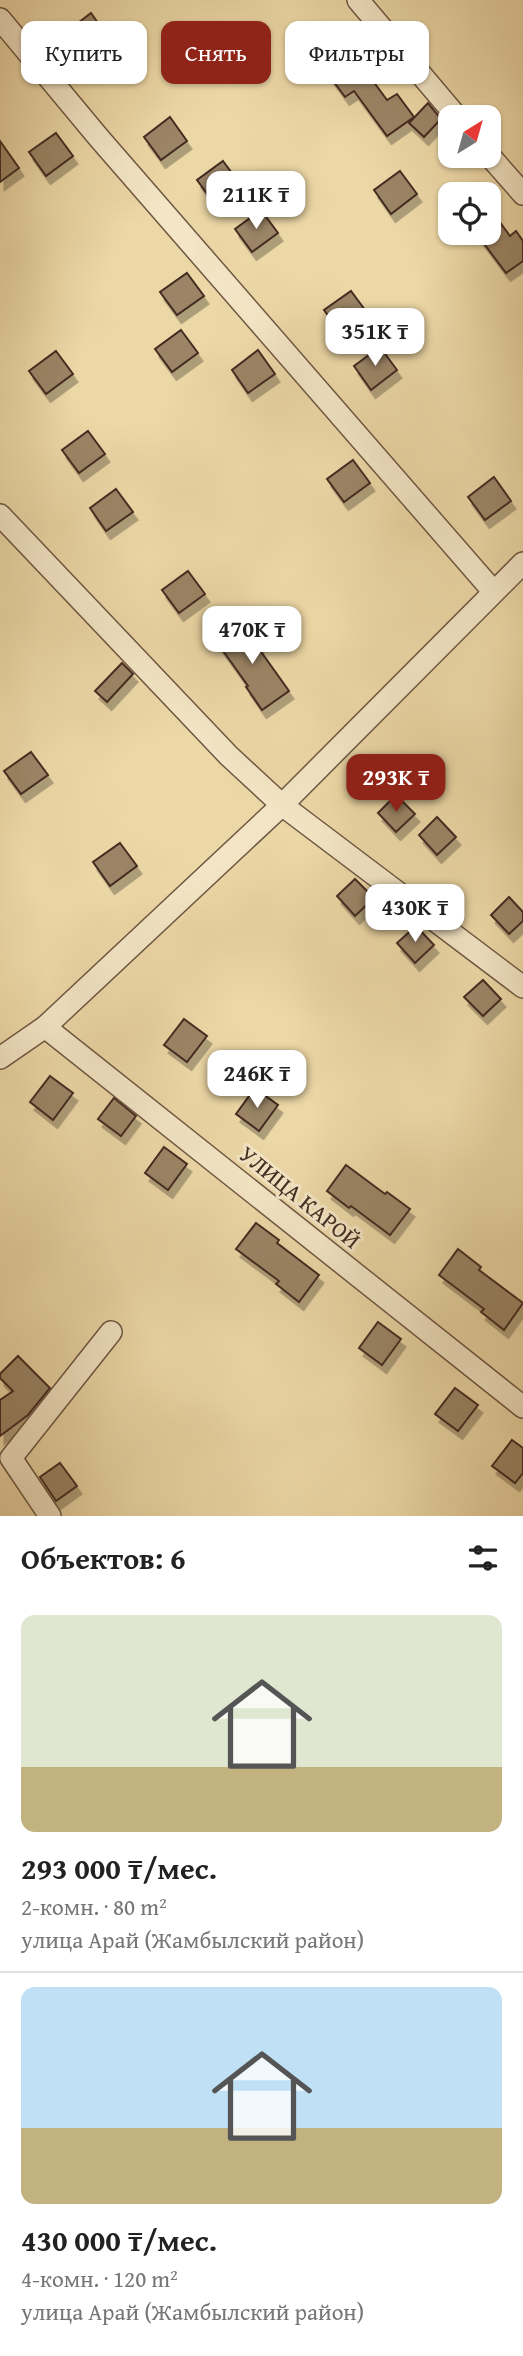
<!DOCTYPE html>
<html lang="ru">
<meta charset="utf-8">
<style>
body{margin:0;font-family:"Gentium Book Plus",serif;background:#f2f2f2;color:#222;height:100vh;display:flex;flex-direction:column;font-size:26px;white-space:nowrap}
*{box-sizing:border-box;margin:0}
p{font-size:23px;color:#767676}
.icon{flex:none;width:38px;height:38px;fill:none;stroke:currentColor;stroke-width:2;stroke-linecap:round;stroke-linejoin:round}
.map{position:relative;height:1516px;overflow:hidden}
.drawer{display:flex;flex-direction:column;background:#fff;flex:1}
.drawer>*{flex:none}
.banner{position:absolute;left:21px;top:21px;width:481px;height:63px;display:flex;gap:14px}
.needle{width:46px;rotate:37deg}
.fabs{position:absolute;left:438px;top:105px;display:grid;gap:14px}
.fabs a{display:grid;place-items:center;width:63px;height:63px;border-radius:14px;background:#fff;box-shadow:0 2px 5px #0004;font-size:35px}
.price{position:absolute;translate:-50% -60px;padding:0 16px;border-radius:14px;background:#fff;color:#222;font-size:23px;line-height:46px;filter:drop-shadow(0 2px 4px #0008)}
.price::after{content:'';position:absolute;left:50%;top:42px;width:21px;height:16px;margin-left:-10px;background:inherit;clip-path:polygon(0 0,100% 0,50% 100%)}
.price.current{background:#8f2418;color:#fff}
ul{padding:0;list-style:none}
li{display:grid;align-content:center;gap:14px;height:371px;padding:0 21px}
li+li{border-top:2px solid #e0e0e0}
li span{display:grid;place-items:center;height:217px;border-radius:14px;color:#555}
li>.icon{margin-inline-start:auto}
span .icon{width:126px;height:126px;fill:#fffc;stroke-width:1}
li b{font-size:30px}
h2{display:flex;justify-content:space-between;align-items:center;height:84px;padding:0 21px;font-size:30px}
.chip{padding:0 24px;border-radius:14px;background:#fff;box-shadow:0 2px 5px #0004;font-size:24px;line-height:63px}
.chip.current{background:#8f2418;color:#fff}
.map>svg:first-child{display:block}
</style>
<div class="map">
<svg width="523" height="1516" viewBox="0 0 523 1516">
<defs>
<filter id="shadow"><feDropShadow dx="4.5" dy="8" stdDeviation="0" flood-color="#0004"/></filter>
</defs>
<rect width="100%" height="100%" fill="#ecd7a6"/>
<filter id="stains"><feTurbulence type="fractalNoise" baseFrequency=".00286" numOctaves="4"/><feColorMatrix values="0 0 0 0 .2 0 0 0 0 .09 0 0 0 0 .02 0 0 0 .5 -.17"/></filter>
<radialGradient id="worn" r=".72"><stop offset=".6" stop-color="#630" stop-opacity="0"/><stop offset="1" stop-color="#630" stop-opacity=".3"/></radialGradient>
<g fill="#9b8566" stroke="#442c21" stroke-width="2" filter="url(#shadow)">
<path d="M 91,13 L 108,37 L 82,56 L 65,33 Z"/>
<path d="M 354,55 L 387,100 L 397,94 L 414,117 L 387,136 L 354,91 L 345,97 L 328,74 Z"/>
<path d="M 428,103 L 441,119 L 424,137 L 409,123 Z"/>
<path d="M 170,117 L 187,141 L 161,160 L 144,137 Z"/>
<path d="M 56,133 L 73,156 L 46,176 L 29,152 Z"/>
<path d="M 0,141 L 19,168 L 0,182 Z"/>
<path d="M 223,161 L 240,184 L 214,203 L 197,180 Z"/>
<path d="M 400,171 L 417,194 L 391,214 L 374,190 Z"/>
<path d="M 488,206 L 510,236 L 516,231 L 523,241 L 523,261 L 506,273 L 476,233 L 488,233 Z"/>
<path d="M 261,210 L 278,233 L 252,252 L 235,229 Z"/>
<path d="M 187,273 L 204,296 L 177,315 L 160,292 Z"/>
<path d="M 351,291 L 368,314 L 341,333 L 324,310 Z"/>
<path d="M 181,330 L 198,353 L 172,372 L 155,349 Z"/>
<path d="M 380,347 L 397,370 L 371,390 L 354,366 Z"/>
<path d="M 258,350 L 275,374 L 248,393 L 232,370 Z"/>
<path d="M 56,351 L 73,374 L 46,394 L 29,371 Z"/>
<path d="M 88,431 L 105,454 L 79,473 L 62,450 Z"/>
<path d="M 353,460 L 370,483 L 344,502 L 327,479 Z"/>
<path d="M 494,477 L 511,501 L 485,520 L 468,497 Z"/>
<path d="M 116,489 L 133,512 L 106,531 L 90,508 Z"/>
<path d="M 188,571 L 205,594 L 179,613 L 162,590 Z"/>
<path d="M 242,621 L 259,645 L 257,646 L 289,691 L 262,710 L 246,687 L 248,686 L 216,641 Z"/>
<path d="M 122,663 L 133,674 L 107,702 L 95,691 Z"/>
<path d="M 31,752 L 48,775 L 21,794 L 4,771 Z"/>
<path d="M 396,795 L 415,814 L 396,832 L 378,813 Z"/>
<path d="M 437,817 L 456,837 L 437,855 L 419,835 Z"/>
<path d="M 120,843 L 137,866 L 110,886 L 93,862 Z"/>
<path d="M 355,879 L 374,898 L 355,916 L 337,896 Z"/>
<path d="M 509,897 L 523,912 L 523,921 L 509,934 L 491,915 Z"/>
<path d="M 416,926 L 434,945 L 415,963 L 397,943 Z"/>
<path d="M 483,980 L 501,999 L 483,1016 L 464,997 Z"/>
<path d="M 184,1019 L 207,1036 L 187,1062 L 164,1045 Z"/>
<path d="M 50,1076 L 73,1093 L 53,1120 L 30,1102 Z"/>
<path d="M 255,1088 L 278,1105 L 259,1131 L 236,1114 Z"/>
<path d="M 114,1098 L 136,1116 L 121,1136 L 98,1119 Z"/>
<path d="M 164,1147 L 187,1164 L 168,1190 L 145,1173 Z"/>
<path d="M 346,1165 L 385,1194 L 387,1192 L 410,1209 L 390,1235 L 351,1206 L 349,1208 L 327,1191 Z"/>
<path d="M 256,1223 L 279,1240 L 277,1243 L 319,1275 L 299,1302 L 276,1284 L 279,1281 L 236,1249 Z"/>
<path d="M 458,1249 L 481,1267 L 479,1270 L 523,1303 L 504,1330 L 481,1312 L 484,1309 L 439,1275 Z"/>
<path d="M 378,1322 L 401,1339 L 382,1365 L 359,1348 Z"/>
<path d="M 18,1356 L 50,1388 L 28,1415 L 0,1436 L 0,1400 L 13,1391 L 0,1378 L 0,1374 Z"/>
<path d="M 455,1388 L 478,1405 L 458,1431 L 435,1414 Z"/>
<path d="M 512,1440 L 523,1448 L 523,1473 L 515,1483 L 492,1466 Z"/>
<path d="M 60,1463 L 77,1486 L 56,1501 L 40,1477 Z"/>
</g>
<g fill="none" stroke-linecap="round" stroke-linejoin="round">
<g stroke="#6e5742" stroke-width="24">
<g id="street">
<path d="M 358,0 L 457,117"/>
<path d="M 0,19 L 99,138 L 493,591"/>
<path d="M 488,154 L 523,194"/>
<path d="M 0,515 L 229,756 L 282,805 L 523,987"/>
<path d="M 45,1027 L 523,1407"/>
<path d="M 0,1058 L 45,1027 L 282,805 L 523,563"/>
<path d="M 50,1516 L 11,1458 L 111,1332"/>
</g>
</g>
<use href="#street" stroke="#f3e5c5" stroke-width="21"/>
</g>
<g text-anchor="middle" stroke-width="6" stroke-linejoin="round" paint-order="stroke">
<g font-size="23" fill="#442c21" stroke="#f3e5c5">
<text transform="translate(300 1197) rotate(39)" y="8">УЛИЦА КАРОЙ</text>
</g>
</g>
<rect width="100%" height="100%" filter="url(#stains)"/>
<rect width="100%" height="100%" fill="url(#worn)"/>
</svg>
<div class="fabs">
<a><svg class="needle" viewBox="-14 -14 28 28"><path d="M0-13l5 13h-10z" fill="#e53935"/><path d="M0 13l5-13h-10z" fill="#767676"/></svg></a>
<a><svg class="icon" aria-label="locate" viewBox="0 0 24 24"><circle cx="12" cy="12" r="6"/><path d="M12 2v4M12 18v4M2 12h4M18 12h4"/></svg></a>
</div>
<b class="price" style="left:256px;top:231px">211K ₸</b>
<b class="price" style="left:375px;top:368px">351K ₸</b>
<b class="price" style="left:252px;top:666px">470K ₸</b>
<b class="price current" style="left:396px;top:814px">293K ₸</b>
<b class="price" style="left:415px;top:944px">430K ₸</b>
<b class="price" style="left:257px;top:1110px">246K ₸</b>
<div class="banner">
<a class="chip">Купить</a>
<a class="chip current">Снять</a>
<a class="chip">Фильтры</a>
</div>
</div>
<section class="drawer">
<h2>Объектов: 6<svg class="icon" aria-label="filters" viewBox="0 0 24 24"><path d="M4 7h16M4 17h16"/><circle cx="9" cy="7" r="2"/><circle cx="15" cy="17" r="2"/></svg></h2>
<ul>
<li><span style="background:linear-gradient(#dfe7d0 70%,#c2b280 0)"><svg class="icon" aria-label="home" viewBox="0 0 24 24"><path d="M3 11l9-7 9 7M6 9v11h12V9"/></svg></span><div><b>293 000 ₸/мес.</b><p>2-комн. · 80 m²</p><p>улица Арай (Жамбылский район)</p></div></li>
<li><span style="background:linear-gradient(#bfe0f5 65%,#c2b280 0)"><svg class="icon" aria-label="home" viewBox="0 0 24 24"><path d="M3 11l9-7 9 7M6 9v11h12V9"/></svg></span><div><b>430 000 ₸/мес.</b><p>4-комн. · 120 m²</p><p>улица Арай (Жамбылский район)</p></div></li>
</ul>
</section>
